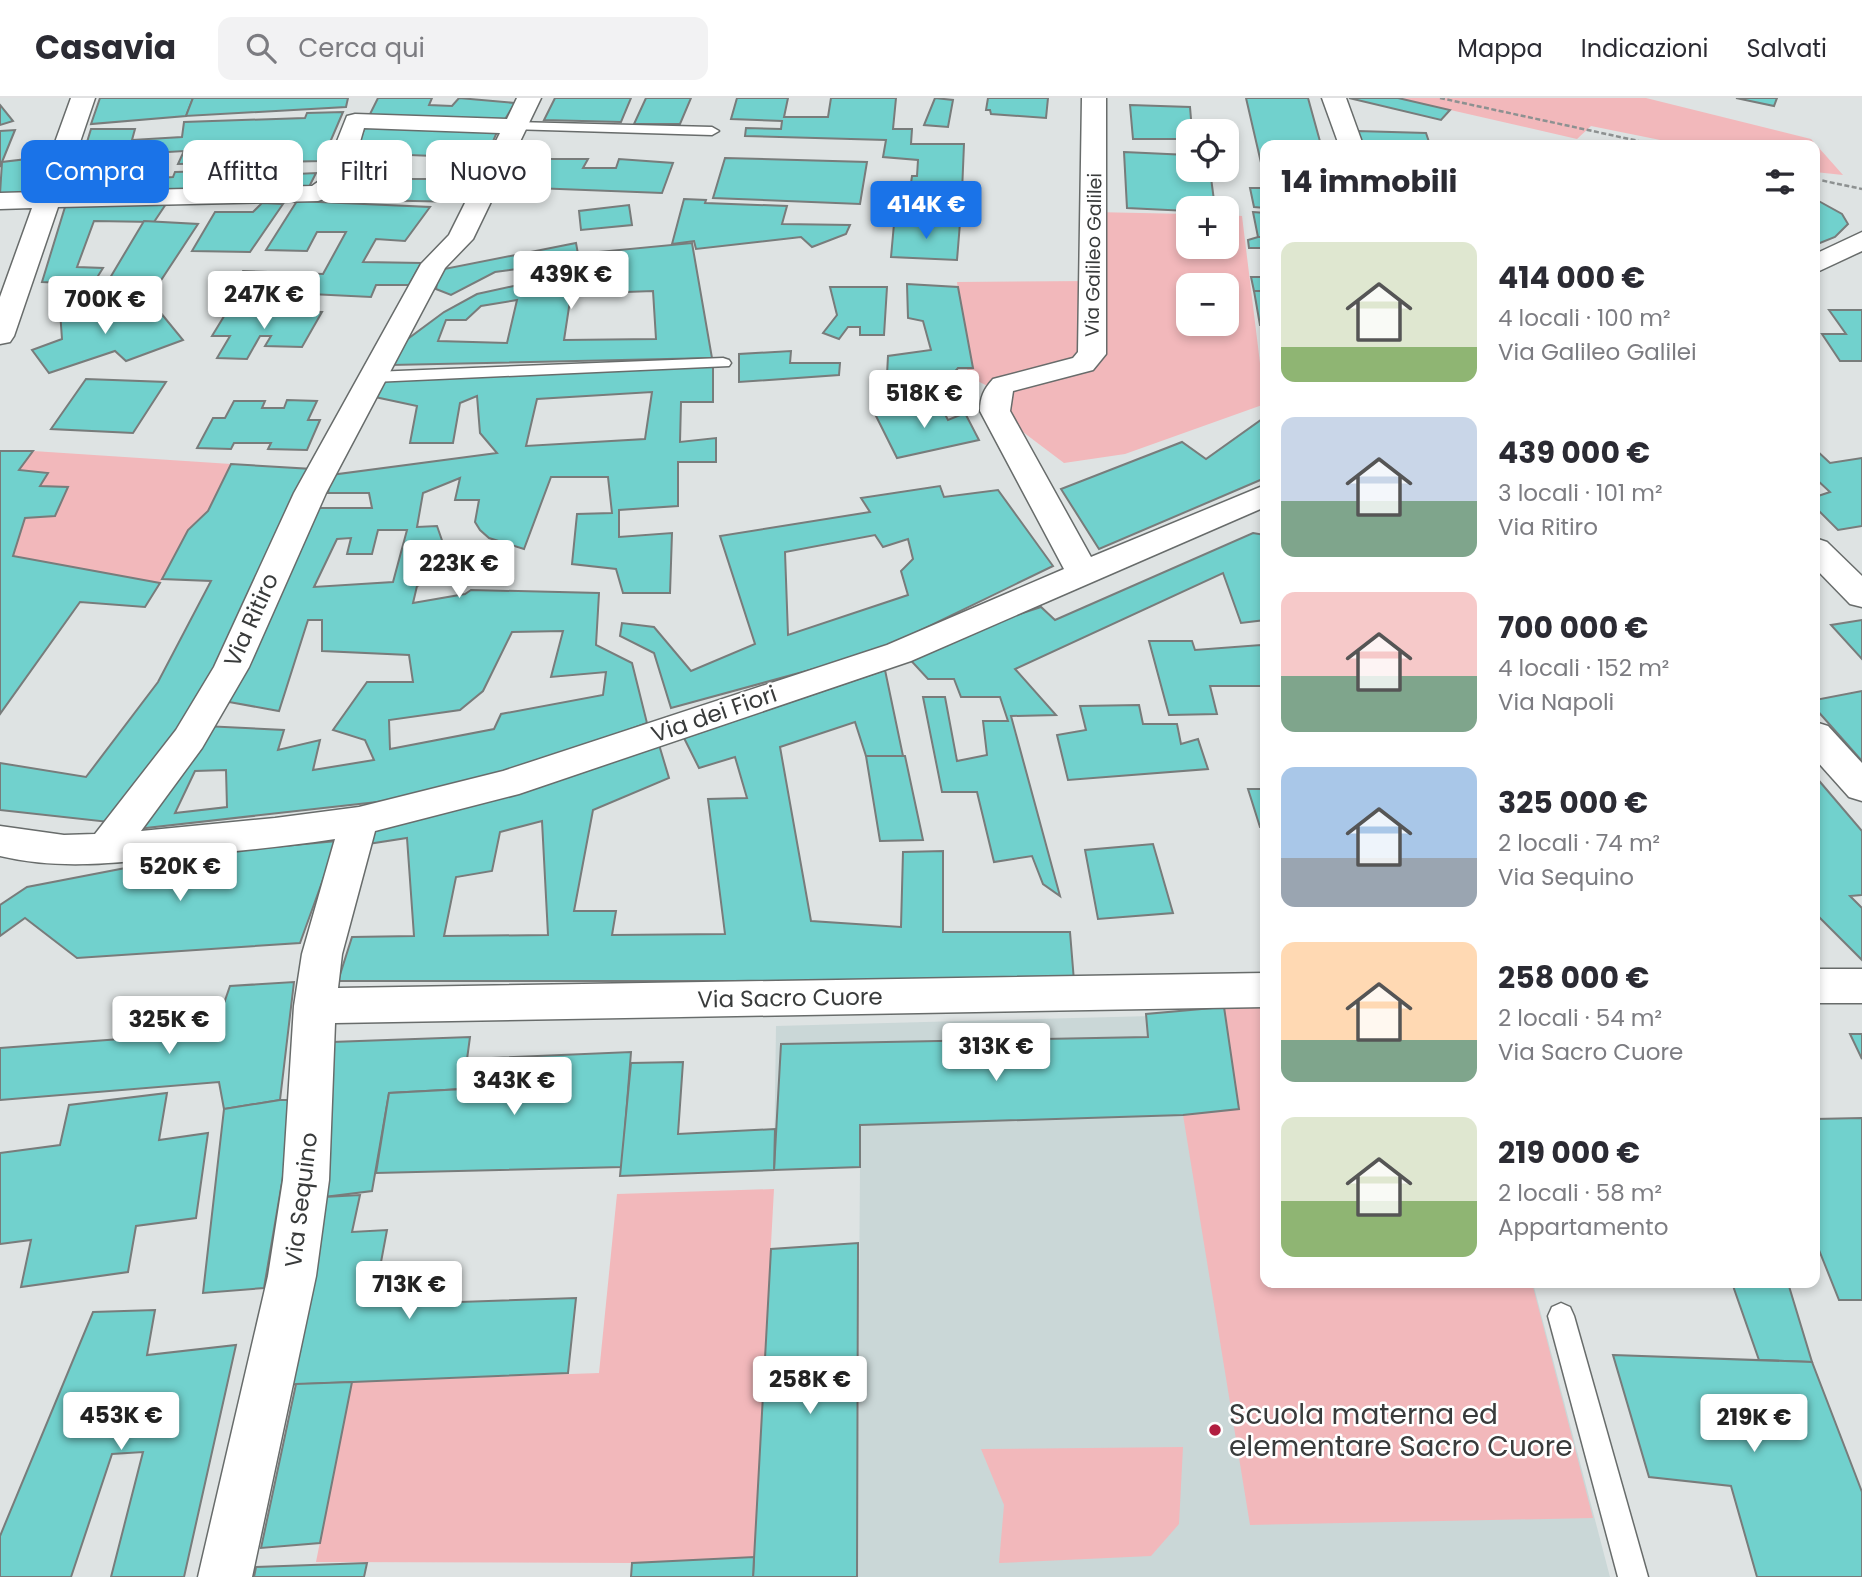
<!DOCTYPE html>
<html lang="it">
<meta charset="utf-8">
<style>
body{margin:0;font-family:Poppins,sans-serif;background:#f2f2f3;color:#2b2b33;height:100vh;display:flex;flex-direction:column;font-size:26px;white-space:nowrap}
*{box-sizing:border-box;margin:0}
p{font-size:23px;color:#7c7c81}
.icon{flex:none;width:38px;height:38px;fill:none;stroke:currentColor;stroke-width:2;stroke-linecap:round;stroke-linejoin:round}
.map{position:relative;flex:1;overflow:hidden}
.sheet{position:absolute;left:1260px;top:42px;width:560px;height:1148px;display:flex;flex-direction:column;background:#fff;border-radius:14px;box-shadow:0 4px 10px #0003}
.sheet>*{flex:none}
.guide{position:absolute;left:21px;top:42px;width:665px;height:63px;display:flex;gap:14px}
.buttons{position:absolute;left:1176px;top:21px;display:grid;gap:14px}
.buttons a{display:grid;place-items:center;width:63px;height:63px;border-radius:14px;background:#fff;box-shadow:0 4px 10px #0003;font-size:35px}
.price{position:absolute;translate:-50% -60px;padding:0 16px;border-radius:7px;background:#fff;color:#222;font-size:23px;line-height:46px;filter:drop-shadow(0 2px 4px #0008)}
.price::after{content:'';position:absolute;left:50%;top:42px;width:21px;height:16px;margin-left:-10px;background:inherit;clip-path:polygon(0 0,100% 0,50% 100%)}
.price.active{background:#1a73e8;color:#fff}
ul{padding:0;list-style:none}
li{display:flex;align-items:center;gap:21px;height:175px;padding:0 21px}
li span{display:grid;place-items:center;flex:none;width:196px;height:140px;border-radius:14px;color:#555}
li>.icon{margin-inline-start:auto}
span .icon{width:84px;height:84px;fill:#fffc;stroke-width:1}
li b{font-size:30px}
h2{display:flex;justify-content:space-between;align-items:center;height:84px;padding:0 21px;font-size:30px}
.chip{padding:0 24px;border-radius:14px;background:#fff;box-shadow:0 4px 10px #0003;font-size:24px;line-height:63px}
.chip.active{background:#1a73e8;color:#fff}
header{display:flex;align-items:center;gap:42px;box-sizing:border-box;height:98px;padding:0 35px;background:#fff;border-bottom:2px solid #e1e1e2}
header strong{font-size:33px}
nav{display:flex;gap:38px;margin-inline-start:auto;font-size:24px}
.search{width:490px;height:63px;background:#f2f2f3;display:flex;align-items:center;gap:18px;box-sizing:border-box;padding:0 24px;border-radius:14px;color:#7c7c81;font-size:26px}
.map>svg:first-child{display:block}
</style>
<header>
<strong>Casavia</strong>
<div class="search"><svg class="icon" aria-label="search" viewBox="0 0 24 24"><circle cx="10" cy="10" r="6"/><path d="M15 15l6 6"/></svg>Cerca qui</div>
<nav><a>Mappa</a><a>Indicazioni</a><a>Salvati</a></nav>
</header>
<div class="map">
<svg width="1862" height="1479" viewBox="0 0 1862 1479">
<rect width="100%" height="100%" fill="#dee3e3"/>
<path fill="#cad7d7" d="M 1265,915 L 1265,1185 L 1533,1185 L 1610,1479 L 857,1479 L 860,1069 L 774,1072 L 776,928 Z"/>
<g fill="#f2b8bb" fill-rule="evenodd">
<path d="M 1398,0 L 1646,0 L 1811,41 L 1843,77 L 1815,74 L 1815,47 L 1685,47 L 1591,28 L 1577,41 Z"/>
<path d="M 1093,114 L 1188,116 L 1188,149 L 1227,149 L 1227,117 L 1242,118 L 1265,306 L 1125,356 L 1064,365 L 995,313 L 997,293 L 968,278 L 957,184 L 1092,183 ZM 1188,187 L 1227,187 L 1227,226 L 1188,226 Z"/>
<path d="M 33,353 L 231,366 L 208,413 L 188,432 L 160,485 L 13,458 L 25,420 L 55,417 L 68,390 L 40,388 L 47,375 L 19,372 Z"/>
<path d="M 1224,909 L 1265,909 L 1265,1185 L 1532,1185 L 1593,1420 L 1250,1427 L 1183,1017 L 1239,1011 Z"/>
<path d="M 774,1091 L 754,1459 L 632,1465 L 316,1464 L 352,1284 L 599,1275 L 617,1096 Z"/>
<path d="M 1183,1349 L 1179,1426 L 1151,1458 L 999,1465 L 1004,1407 L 981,1351 Z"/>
</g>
<g fill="#71d1cd" stroke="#787c7b" stroke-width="2" fill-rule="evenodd">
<path d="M 100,0 L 193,0 L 186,18 L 91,26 Z"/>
<path d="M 193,0 L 348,0 L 346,9 L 186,18 Z"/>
<path d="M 378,0 L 432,0 L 429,7 L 452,8 L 459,0 L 515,5 L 504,23 L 369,18 Z"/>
<path d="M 555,0 L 631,0 L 621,24 L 544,22 Z"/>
<path d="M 646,0 L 691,0 L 680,26 L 634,26 Z"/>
<path d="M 737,0 L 788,0 L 784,19 L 828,19 L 831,0 L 896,0 L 893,31 L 912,31 L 911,46 L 964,46 L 962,94 L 910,92 L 912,78 L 917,78 L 918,62 L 883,59 L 886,42 L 745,38 L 746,30 L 781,31 L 782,23 L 731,21 Z"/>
<path d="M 935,0 L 953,2 L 948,29 L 924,27 Z"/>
<path d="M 988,0 L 1048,0 L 1046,20 L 991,16 L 990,12 L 986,12 Z"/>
<path d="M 1246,0 L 1308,0 L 1321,47 L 1265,47 L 1265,82 Z"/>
<path d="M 1349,0 L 1398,0 L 1450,12 L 1441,22 Z"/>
<path d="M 1736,0 L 1777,0 L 1774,8 Z"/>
<path d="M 0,7 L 13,23 L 0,27 Z"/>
<path d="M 1130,7 L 1190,9 L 1192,33 L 1188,33 L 1188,41 L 1133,41 Z"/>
<path d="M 343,14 L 322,63 L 178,66 L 184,53 L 118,57 L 116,82 L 173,79 L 175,74 L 214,73 L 210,81 L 225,81 L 229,73 L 258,73 L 254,78 L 316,75 L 309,89 L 71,96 L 91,31 L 135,31 L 132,42 L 182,39 L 184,24 L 305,20 L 307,15 Z"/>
<path d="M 365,29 L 497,34 L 486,60 L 383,56 L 377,69 L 409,70 L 404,81 L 474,81 L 462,104 L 366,102 L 370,94 L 339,93 Z"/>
<path d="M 15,32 L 2,64 L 0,69 L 0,33 Z"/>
<path d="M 1357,33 L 1426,35 L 1430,47 L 1362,47 Z"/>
<path d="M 1124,54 L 1188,57 L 1188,72 L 1210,72 L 1215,110 L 1188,110 L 1188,113 L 1127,110 Z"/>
<path d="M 36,60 L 24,95 L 0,96 L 2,64 Z"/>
<path d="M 725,60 L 867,64 L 860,106 L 713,100 Z"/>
<path d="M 531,61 L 588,61 L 583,70 L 616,70 L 619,61 L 673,65 L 662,95 L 508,89 L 517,73 L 525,73 Z"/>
<path d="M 1250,90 L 1265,90 L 1265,110 L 1254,109 Z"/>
<path d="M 684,101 L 706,102 L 705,105 L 787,108 L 782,126 L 850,127 L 846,136 L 812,149 L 801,139 L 696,151 L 694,143 L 672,146 Z"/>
<path d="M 1815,101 L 1842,116 L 1848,126 L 1835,139 L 1815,147 Z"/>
<path d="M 297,103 L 430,109 L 405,143 L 376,141 L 363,164 L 421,165 L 409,187 L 376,187 L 371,199 L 230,192 L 243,173 L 323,176 L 346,134 L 317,134 L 307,153 L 266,152 Z"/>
<path d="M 262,105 L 283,106 L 250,154 L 192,153 L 215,114 L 253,114 Z"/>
<path d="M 166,106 L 154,124 L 94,123 L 77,169 L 103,170 L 93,186 L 42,184 L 65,109 Z"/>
<path d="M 629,107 L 632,127 L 581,132 L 579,113 Z"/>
<path d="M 1253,114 L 1265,115 L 1265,139 L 1258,139 Z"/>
<path d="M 144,123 L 198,126 L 152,196 L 101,195 Z"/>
<path d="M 960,125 L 957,162 L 891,159 L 894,126 Z"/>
<path d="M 1258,139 L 1265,139 L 1265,150 L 1249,150 L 1248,142 Z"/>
<path d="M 576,145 L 578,156 L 692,145 L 712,260 L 391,267 L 405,243 L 444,214 L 477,196 L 550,180 L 553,166 L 495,174 L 451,197 L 436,191 L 439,172 ZM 653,193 L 656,241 L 564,242 L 571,196 ZM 517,202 L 507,245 L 438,243 L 446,222 L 466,222 L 481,208 Z"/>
<path d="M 1251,179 L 1265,179 L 1265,193 L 1254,193 Z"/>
<path d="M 907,186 L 958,189 L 973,270 L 958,270 L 952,277 L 887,277 L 888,258 L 931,252 L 923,223 L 908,220 Z"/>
<path d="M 830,189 L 887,189 L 884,237 L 860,237 L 860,229 L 848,229 L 839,241 L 823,235 L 837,217 Z"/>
<path d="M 1254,193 L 1265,193 L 1265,227 L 1260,227 Z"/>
<path d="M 120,204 L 129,222 L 160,214 L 183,242 L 126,263 L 115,253 L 49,275 L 32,252 L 62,241 L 60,213 Z"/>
<path d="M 1829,212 L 1862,212 L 1862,263 L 1840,263 L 1822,236 L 1846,236 Z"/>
<path d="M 290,213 L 322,214 L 302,249 L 265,248 L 271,238 L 260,238 L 247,261 L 217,260 L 230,238 L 212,238 L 226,215 L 288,217 Z"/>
<path d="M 791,253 L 790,265 L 840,265 L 839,277 L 739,284 L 739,256 Z"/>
<path d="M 713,266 L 713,304 L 681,304 L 680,344 L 716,340 L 716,364 L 678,364 L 678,408 L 619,412 L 619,439 L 672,435 L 670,495 L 623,495 L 616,471 L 572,466 L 577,416 L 612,415 L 608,379 L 551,379 L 524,451 L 489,440 L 480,432 L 475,424 L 479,402 L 455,402 L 460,380 L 423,395 L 417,429 L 437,428 L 445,451 L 435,480 L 417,488 L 413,505 L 465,496 L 471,492 L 599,495 L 596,547 L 632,565 L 647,625 L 523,671 L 395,702 L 137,731 L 204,628 L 284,632 L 278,652 L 320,642 L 313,672 L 374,662 L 365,642 L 333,632 L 367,584 L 413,584 L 409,557 L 322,553 L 322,522 L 308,522 L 279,613 L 229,604 L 313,410 L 372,410 L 369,395 L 328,395 L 331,377 L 497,355 L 480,335 L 477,298 L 460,305 L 453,345 L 410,345 L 417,308 L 375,299 L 385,283 ZM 652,294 L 645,341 L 526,348 L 537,301 ZM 378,432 L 407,432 L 393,484 L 314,489 L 337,441 L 351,440 L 347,456 L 372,456 ZM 563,533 L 551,579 L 606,574 L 603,597 L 501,616 L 494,631 L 390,651 L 389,622 L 460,612 L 483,593 L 512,534 ZM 226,672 L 227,709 L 175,715 L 195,673 Z"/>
<path d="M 86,281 L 166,284 L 133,335 L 51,331 Z"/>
<path d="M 287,302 L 317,303 L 308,322 L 320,322 L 307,352 L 268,351 L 271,345 L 234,345 L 231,351 L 197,350 L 213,320 L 225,320 L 234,303 L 265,303 L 262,310 L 284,310 Z"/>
<path d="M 939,305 L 948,322 L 965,315 L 979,342 L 897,360 L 875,316 Z"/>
<path d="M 1265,319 L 1265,380 L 1099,451 L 1061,391 L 1182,344 L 1206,361 Z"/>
<path d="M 1815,351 L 1830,365 L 1862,360 L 1862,428 L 1838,432 L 1815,409 L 1815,399 L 1830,394 L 1815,380 Z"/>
<path d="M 0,353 L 33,353 L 19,372 L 48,375 L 40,388 L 68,389 L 55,418 L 25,420 L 13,458 L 160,485 L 145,509 L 80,504 L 0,616 Z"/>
<path d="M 231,366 L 312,371 L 207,595 L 109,724 L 0,712 L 0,665 L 86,679 L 158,584 L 211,483 L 162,481 L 188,432 L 208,413 Z"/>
<path d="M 940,388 L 944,399 L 998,392 L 1053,468 L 876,554 L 671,610 L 654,555 L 620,538 L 622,525 L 654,529 L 691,573 L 755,546 L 720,438 L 870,414 L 861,400 ZM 875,437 L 883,449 L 908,441 L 913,461 L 901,473 L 908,497 L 788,537 L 785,454 Z"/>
<path d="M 1253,435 L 1265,437 L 1265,522 L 1241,525 L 1223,475 L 1015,571 L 1056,617 L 1011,618 L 1060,798 L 1043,786 L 1032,758 L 994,764 L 977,694 L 942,694 L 923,599 L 945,599 L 957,663 L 987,657 L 983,623 L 1008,623 L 1000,599 L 961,599 L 954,581 L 928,581 L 903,554 L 1041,509 L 1055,522 Z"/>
<path d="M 1862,522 L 1862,561 L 1831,527 Z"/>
<path d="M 1149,543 L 1192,543 L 1195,552 L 1261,547 L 1265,550 L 1265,588 L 1210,588 L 1217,616 L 1169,617 Z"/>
<path d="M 885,572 L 903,658 L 866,658 L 855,624 L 780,649 L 811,823 L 901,829 L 903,754 L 943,753 L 943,834 L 1070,834 L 1074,883 L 338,883 L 352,839 L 414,838 L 407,740 L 368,746 L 371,735 L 390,724 L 657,640 L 669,680 L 593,712 L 574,813 L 616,813 L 612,837 L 725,836 L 708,701 L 747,700 L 735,659 L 699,670 L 684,640 ZM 542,723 L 548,837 L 444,838 L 456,779 L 492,773 L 500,734 Z"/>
<path d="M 1862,593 L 1862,663 L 1815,610 L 1815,602 Z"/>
<path d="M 1139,607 L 1143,626 L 1177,626 L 1181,646 L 1198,641 L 1208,671 L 1068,682 L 1057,637 L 1086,632 L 1080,608 Z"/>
<path d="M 866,658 L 905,658 L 923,742 L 880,743 Z"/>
<path d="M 1815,678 L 1862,733 L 1862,797 L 1850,798 L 1862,810 L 1862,862 L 1815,815 Z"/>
<path d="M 1248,691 L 1265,691 L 1265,729 L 1260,729 Z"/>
<path d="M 337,743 L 300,845 L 77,860 L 25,820 L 0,838 L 0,807 L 27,789 L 198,756 Z"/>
<path d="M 1153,746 L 1173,815 L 1098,821 L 1085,752 Z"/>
<path d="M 294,884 L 280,1002 L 224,1011 L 219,984 L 0,1002 L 0,950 L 214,934 L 230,888 Z"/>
<path d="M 1224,909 L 1239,1011 L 1183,1017 L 860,1027 L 860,1069 L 774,1072 L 781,946 L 1148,939 L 1146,916 Z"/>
<path d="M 1850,936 L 1862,936 L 1862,961 Z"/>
<path d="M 470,939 L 463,991 L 389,995 L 372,1093 L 324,1099 L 332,944 Z"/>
<path d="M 631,954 L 622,1069 L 376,1075 L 389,995 L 463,991 L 468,961 Z"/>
<path d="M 683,964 L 678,1036 L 775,1031 L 774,1072 L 620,1078 L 631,965 Z"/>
<path d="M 167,995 L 159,1042 L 208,1035 L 196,1120 L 136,1128 L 128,1174 L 21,1189 L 31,1142 L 0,1146 L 0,1055 L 60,1047 L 69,1007 Z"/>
<path d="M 280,1002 L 296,1002 L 264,1190 L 203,1195 L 224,1011 Z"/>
<path d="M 1862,1020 L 1862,1202 L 1839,1202 L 1815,1142 L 1815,1021 Z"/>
<path d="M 360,1097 L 352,1134 L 387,1132 L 373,1207 L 576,1200 L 568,1275 L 281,1287 L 324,1099 Z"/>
<path d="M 858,1145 L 857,1479 L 753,1479 L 771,1151 Z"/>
<path d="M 1732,1185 L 1788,1185 L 1812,1264 L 1759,1262 Z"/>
<path d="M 155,1212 L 147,1257 L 236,1247 L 184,1479 L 111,1479 L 143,1354 L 112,1356 L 71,1479 L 0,1479 L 0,1438 L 93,1214 Z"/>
<path d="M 1613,1257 L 1812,1264 L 1862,1394 L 1862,1479 L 1757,1479 L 1731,1388 L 1649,1379 Z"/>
<path d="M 352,1284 L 320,1445 L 261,1450 L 296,1286 Z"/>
<path d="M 754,1459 L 753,1479 L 631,1479 L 632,1465 Z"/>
<path d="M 367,1465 L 364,1479 L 254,1479 L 256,1469 Z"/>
</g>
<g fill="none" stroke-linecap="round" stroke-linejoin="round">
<g stroke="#686c6b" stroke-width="3">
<g id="service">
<path d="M 515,24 L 712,29 L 719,33 L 712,37 L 510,31 L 510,25 Z"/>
<path d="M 723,260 L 729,262 L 731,265 L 729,268 L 373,284 L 365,279 L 373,274 Z"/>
<path d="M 1561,1205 L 1570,1209 L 1574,1218 L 1648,1479 L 1618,1479 L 1548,1218 L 1552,1209 Z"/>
</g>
</g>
<g stroke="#686c6b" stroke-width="3">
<g id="minor">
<path d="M 71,0 L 95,0 L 63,94 L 312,88 L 322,81 L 347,18 L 355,16 L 507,21 L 517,0 L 541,0 L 473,141 L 445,170 L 326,395 L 249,569 L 202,650 L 141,733 L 275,720 L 359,709 L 503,673 L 887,547 L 1064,471 L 980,313 C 980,299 984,291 993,281 L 1073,260 L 1078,254 L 1082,0 L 1106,0 L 1106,256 L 1093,272 L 1013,293 L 1010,313 L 1091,459 L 1265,387 L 1265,409 L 911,563 L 519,696 L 375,733 L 342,856 L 338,890 L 1265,875 L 1265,909 L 335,925 L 329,1082 L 316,1178 L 252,1479 L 198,1479 L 268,1178 L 283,1082 L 294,908 L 302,856 L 335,741 C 282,749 229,754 175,759 C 116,765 58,772 0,758 L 0,728 L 64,737 L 95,736 L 176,632 L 214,569 L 294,395 L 421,166 L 449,137 L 500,35 L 364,30 C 355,59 351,94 318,103 L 58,109 L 14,238 L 10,244 L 0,246 L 0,199 L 32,110 L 0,111 L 0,95 L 37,94 Z"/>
<path d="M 1322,0 L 1346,0 L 1363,47 L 1339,47 Z"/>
<path d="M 1862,134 L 1862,153 L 1815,175 L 1815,156 Z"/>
<path d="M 1815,440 L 1827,444 L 1862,478 L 1862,509 L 1850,506 L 1815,470 Z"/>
<path d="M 1815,624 L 1828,628 L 1862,665 L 1862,703 L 1849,699 L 1815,661 Z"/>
<rect x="1815" y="871" width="47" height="34"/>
</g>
</g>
<g stroke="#8d9191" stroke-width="2.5" stroke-dasharray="5 2.5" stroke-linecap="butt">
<path d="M 1440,0 L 1657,47"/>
<path d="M 1815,81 L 1862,91"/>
</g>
<use href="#service" fill="#fff" fill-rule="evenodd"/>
<use href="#minor" fill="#fff" fill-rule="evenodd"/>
</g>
<circle fill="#b11e40" stroke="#fff" stroke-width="2.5" cx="1215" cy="1332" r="7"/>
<g text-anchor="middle" stroke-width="5" stroke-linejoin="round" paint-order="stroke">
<g font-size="19" fill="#393b3b" stroke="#fff">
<text transform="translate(1093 157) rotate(-89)" y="7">Via Galileo Galilei</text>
</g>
<g font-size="23" fill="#393b3b" stroke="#fff">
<text transform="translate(251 522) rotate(-66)" y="8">Via Ritiro</text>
<text transform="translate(714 616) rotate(-19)" y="8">Via dei Fiori</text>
<text transform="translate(790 900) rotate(-1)" y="8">Via Sacro Cuore</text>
<text transform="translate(301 1102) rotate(-83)" y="8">Via Sequino</text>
</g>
<g font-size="28" fill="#393b3b" stroke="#fff" text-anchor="start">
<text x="1229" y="1326">Scuola materna ed<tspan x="1229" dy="32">elementare Sacro Cuore</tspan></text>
</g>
</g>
</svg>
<div class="buttons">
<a><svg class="icon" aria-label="locate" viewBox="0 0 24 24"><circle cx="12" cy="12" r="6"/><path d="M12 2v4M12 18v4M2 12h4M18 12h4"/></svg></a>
<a>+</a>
<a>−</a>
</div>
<b class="price active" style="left:926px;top:143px">414K €</b>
<b class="price" style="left:571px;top:213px">439K €</b>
<b class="price" style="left:264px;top:233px">247K €</b>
<b class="price" style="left:105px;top:238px">700K €</b>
<b class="price" style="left:924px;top:332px">518K €</b>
<b class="price" style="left:459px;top:502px">223K €</b>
<b class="price" style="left:180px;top:805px">520K €</b>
<b class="price" style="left:169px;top:958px">325K €</b>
<b class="price" style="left:996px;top:985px">313K €</b>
<b class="price" style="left:514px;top:1019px">343K €</b>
<b class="price" style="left:409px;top:1223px">713K €</b>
<b class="price" style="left:810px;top:1318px">258K €</b>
<b class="price" style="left:121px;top:1354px">453K €</b>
<b class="price" style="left:1754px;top:1356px">219K €</b>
<div class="guide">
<a class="chip active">Compra</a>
<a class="chip">Affitta</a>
<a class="chip">Filtri</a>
<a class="chip">Nuovo</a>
</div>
<section class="sheet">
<h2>14 immobili<svg class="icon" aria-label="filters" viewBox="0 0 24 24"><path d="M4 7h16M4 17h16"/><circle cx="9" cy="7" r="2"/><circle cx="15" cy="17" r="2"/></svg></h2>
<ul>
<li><span style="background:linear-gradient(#dfe7d0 75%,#8fb573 0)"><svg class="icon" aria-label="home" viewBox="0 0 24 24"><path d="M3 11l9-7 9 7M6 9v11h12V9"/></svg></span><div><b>414 000 €</b><p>4 locali · 100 m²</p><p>Via Galileo Galilei</p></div></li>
<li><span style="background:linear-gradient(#c9d6e8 60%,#7fa58c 0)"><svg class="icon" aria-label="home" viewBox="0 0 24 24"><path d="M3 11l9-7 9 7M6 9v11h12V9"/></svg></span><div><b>439 000 €</b><p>3 locali · 101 m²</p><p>Via Ritiro</p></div></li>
<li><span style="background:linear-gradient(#f6c9c9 60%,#7fa58c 0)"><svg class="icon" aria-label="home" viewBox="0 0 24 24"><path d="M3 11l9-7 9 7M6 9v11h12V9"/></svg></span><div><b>700 000 €</b><p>4 locali · 152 m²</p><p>Via Napoli</p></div></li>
<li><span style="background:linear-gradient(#a9c7e8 65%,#9aa5b1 0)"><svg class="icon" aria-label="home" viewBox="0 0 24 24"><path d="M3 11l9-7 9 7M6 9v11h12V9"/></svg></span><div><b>325 000 €</b><p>2 locali · 74 m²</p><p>Via Sequino</p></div></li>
<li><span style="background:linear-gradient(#ffd9b3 70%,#7fa58c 0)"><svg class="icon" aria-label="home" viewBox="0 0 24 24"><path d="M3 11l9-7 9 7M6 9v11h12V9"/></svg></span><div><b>258 000 €</b><p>2 locali · 54 m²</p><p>Via Sacro Cuore</p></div></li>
<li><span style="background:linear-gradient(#dfe7d0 60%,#8fb573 0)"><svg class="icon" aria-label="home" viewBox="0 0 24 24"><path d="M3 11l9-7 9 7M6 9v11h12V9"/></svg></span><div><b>219 000 €</b><p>2 locali · 58 m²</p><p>Appartamento</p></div></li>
</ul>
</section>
</div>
